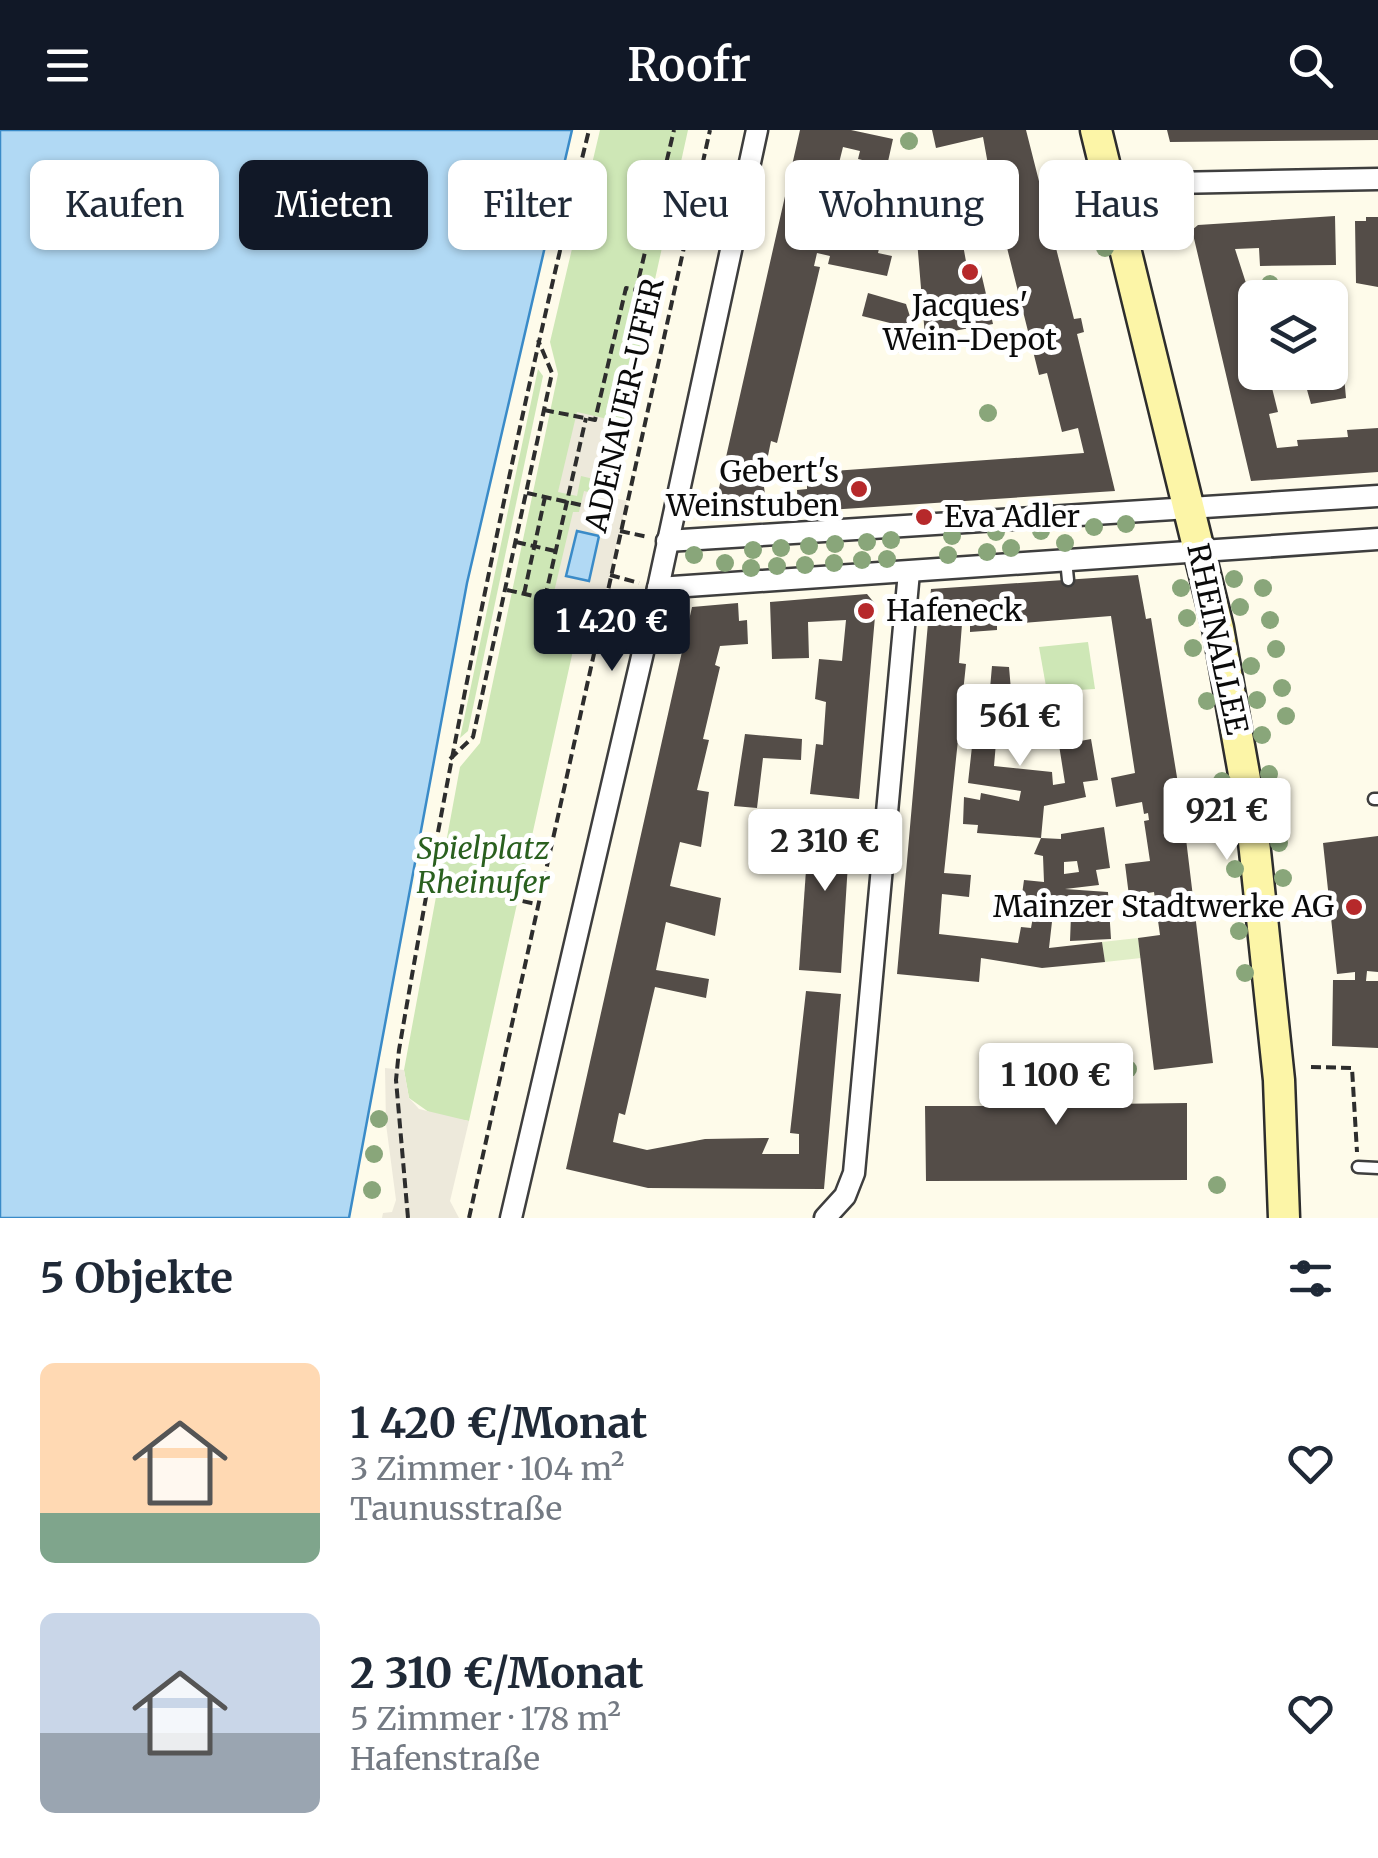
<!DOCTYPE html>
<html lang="de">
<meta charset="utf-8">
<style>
body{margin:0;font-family:Merriweather,serif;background:#f6f6f7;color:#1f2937;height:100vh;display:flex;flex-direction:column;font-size:38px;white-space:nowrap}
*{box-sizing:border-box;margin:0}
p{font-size:32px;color:#747a83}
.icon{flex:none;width:55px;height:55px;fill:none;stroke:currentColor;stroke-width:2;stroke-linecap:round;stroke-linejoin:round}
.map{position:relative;height:1088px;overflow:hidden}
.side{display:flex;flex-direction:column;background:#fff;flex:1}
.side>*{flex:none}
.banner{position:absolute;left:30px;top:30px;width:1320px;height:90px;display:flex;gap:20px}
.fabs{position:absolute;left:1238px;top:150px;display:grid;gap:20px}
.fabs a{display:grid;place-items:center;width:110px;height:110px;border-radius:15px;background:#fff;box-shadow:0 2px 8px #0004;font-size:50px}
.price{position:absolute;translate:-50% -85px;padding:0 22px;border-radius:10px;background:#fff;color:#222;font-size:32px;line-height:65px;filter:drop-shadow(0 2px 5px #0008)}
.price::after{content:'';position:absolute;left:50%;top:60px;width:30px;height:22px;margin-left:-15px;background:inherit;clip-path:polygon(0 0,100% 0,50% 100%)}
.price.current{background:#111827;color:#fff}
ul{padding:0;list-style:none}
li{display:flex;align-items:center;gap:30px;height:250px;padding:0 40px}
li span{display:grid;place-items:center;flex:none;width:280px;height:200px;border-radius:15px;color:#555}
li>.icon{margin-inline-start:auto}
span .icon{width:120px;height:120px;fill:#fffc;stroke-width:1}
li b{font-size:42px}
h2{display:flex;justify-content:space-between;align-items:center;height:120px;padding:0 40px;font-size:42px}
.pill{padding:0 35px;border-radius:15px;background:#fff;box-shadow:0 2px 8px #0004;font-size:35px;line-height:90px}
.pill.current{background:#111827;color:#fff}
header{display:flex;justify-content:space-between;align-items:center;height:130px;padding:0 40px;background:#111827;color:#fff;font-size:45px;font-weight:600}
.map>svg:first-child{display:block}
</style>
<header><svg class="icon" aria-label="menu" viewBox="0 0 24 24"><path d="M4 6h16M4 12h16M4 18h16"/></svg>Roofr<svg class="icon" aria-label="search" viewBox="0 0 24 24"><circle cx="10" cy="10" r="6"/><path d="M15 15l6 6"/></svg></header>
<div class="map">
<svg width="1378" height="1088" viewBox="0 0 1378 1088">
<rect width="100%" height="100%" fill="#fefbea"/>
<g fill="#cee7b6">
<path d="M 600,0 L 688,0 L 469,991 L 433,985 L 409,968 L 404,940 L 460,637 L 480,613 L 558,244 L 550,212 Z"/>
<path d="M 538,239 L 543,246 L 468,601 L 460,608 Z"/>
<path d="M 1088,512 L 1095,559 L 1047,562 L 1039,517 Z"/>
</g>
<path fill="#e0eec7" d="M 1138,808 L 1141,828 L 1105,832 L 1102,812 Z"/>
<g fill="#ede9db">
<path d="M 577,282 L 612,290 L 598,350 L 581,346 L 577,366 L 558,362 Z"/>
<path d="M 584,361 L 627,371 L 598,494 L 558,486 L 563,465 L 554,462 L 573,382 L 579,382 Z"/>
<path d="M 385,938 L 404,940 L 409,968 L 419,979 L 469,991 L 450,1071 L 459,1088 L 382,1088 L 383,1083 L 392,1082 L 396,1070 L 386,994 Z"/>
</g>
<g fill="#b1d9f4" stroke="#3a8bc8" stroke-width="2.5">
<path d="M 0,0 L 572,0 L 467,453 L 349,1088 L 0,1088 Z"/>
<path d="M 577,401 L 599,406 L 589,451 L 566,446 Z"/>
</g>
<g fill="#544d48" fill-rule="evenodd">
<path d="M 800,0 L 851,0 L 893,9 L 887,36 L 858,29 L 860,21 L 843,17 L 823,97 L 836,100 L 837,92 L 883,102 L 878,123 L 892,126 L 887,146 L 828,134 L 830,126 L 817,123 L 814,136 L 820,137 L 816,154 L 777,313 L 771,311 L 763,350 L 768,385 L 712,389 Z"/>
<path d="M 932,0 L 1026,0 L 1074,189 L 1081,188 L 1084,202 L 1077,204 L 1115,361 L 798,382 L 797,360 L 807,359 L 807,348 L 834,346 L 833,341 L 1084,323 L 1078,298 L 1062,302 L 1047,243 L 1039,245 L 997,78 L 958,87 L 967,137 L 979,134 L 993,194 L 925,206 L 916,98 L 949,89 L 945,74 L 993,62 L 983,7 L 936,18 Z"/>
<path d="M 1167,0 L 1378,0 L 1378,10 L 1170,12 Z"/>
<path d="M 1335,86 L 1336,135 L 1260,136 L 1259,118 L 1235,119 L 1255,181 L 1255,242 L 1268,242 L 1278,282 L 1269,284 L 1277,318 L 1298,316 L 1297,310 L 1348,307 L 1347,300 L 1378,298 L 1378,342 L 1251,351 L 1192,100 L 1198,95 Z"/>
<path d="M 1366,87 L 1378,87 L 1378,157 L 1356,153 L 1355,91 L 1366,91 Z"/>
<path d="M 868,163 L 906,174 L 914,199 L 862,186 Z"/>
<path d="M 1340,202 L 1346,268 L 1311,274 L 1302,242 L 1330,242 L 1330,205 Z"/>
<path d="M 1138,445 L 1146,489 L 1151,488 L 1183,684 L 1213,933 L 1154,940 L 1138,808 L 1160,805 L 1154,762 L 1129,766 L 1125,734 L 1150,731 L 1144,691 L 1149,690 L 1148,683 L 1144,684 L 1142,672 L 1116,677 L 1111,648 L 1135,643 L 1111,486 L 997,495 L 997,500 L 970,502 L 970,494 L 962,494 L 959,533 L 966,534 L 944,743 L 971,745 L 969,767 L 942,764 L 939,804 L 1018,813 L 1021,797 L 1031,798 L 1034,781 L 1020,779 L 1024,750 L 1044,752 L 1043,726 L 1034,724 L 1041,708 L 1061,709 L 1061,704 L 1104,697 L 1110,738 L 1096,740 L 1099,755 L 1065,759 L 1108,762 L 1111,809 L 1070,811 L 1071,785 L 1053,783 L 1049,818 L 1102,812 L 1105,832 L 1042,838 L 981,828 L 979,852 L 897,844 L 931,459 ZM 1077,731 L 1079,742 L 1064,744 L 1064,732 Z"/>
<path d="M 867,464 L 876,475 L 859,669 L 810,664 L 816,614 L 823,615 L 826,572 L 815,569 L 819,529 L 842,531 L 846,490 L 808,492 L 809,528 L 772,529 L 770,472 Z"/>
<path d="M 738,473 L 739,491 L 747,490 L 748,514 L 720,516 L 715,535 L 720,537 L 703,609 L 709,610 L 697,660 L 709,662 L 701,717 L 680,712 L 670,756 L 721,768 L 715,806 L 666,792 L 656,840 L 709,849 L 706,868 L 655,857 L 625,985 L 619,983 L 613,1012 L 647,1020 L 705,1009 L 769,1008 L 762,1024 L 799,1024 L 799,1004 L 790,1003 L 806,861 L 841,864 L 824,1059 L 648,1058 L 566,1039 L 692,477 Z"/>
<path d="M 992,536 L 1009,537 L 1013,583 L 1054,587 L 1055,606 L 997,601 L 994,636 L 1052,642 L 1053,655 L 1065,653 L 1059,615 L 1091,609 L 1098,650 L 1083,652 L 1086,667 L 1044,676 L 1041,708 L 977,703 L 978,695 L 963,694 L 964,667 L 980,670 L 981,663 L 1019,671 L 1021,661 L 968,653 L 976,580 L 988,581 Z"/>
<path d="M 745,604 L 802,609 L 801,630 L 763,628 L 757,678 L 734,676 Z"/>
<path d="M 810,683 L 851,687 L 841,843 L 799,840 Z"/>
<path d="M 1378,706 L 1378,842 L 1367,841 L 1366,851 L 1378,851 L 1378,918 L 1332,916 L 1333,850 L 1355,850 L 1355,842 L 1337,844 L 1323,713 Z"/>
<path d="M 1107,922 L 1107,974 L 1187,973 L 1187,1050 L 926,1051 L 925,976 L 995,976 L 995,923 Z"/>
</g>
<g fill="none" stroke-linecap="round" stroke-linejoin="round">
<g stroke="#3e3e3e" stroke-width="15">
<g id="service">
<path d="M 1066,430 L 1068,450"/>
<path d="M 1374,669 L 1378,669"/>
<path d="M 1358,1037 L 1378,1038"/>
</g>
</g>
<g stroke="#3e3e3e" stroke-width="25">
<g id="minor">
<path d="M 1172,53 L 1378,49"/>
<path d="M 667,411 L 1378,366"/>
<path d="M 658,458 L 1378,409"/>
<path d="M 511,1088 L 658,458 L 757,0"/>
<path d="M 825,1088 L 845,1066 L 854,1043 L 909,442"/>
</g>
</g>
<g stroke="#2d2d2d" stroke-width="35">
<path id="secondary" d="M 1096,0 L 1218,498 L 1251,683 L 1279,950 L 1284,1088"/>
</g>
<g stroke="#2d2d2d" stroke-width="4" stroke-dasharray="10 5" stroke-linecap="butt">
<path d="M 544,280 L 595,290 L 626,158 L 636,160 L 674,0"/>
<path d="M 527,363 L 581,375"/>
<path d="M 620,401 L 648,407"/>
<path d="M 516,412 L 555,421"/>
<path d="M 610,445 L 639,453"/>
<path d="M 507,460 L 561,472"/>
<path d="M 524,464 L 545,367"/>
<path d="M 545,468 L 586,288"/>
<path d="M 450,629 L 473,607 L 552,243 L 538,210"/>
<path d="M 508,768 L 536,774"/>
<path d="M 1311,937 L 1352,938 L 1357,1022"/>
<path d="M 408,1088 L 396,950 L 399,920 C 452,611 514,305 589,0"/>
<path d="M 469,1088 L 710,0"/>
</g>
<use href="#service" stroke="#fff" stroke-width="10"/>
<use href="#minor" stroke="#fff" stroke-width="20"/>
<use href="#secondary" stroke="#fcf5a7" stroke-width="30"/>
</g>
<g fill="#89a67a">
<circle cx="909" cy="11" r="9"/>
<circle cx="1095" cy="90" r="9"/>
<circle cx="1105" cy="118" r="9"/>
<circle cx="1270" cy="154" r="9"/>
<circle cx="903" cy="215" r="9"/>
<circle cx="988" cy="283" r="9"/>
<circle cx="1126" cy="394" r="9"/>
<circle cx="1094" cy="397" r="9"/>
<circle cx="1041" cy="401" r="9"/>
<circle cx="996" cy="402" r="9"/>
<circle cx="952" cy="406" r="9"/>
<circle cx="891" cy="410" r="9"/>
<circle cx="867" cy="412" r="9"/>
<circle cx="1065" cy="413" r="9"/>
<circle cx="835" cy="414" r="9"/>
<circle cx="809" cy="416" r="9"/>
<circle cx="781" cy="418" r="9"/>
<circle cx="1011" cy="418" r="9"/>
<circle cx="753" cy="420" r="9"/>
<circle cx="987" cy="422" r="9"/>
<circle cx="694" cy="425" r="9"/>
<circle cx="948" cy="425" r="9"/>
<circle cx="887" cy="429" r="9"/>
<circle cx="862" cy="430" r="9"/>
<circle cx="725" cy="433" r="9"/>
<circle cx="834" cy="433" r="9"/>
<circle cx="805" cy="435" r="9"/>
<circle cx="777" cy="436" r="9"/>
<circle cx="751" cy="438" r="9"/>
<circle cx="1234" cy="449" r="9"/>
<circle cx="1181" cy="458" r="9"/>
<circle cx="1263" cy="458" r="9"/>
<circle cx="1240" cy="477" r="9"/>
<circle cx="1187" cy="488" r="9"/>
<circle cx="1270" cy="490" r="9"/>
<circle cx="628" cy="494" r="9"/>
<circle cx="1193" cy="518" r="9"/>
<circle cx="1276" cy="519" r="9"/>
<circle cx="1251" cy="536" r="9"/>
<circle cx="1282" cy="558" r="9"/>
<circle cx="1067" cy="566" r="9"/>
<circle cx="1257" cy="570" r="9"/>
<circle cx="1207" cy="571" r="9"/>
<circle cx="1286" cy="586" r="9"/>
<circle cx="1262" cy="605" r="9"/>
<circle cx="1269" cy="644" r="9"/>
<circle cx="1222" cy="651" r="9"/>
<circle cx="1274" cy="673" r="9"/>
<circle cx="1279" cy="713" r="9"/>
<circle cx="1235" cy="739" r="9"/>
<circle cx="1283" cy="748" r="9"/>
<circle cx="1239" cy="801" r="9"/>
<circle cx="1245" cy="843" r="9"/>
<circle cx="1128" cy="939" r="9"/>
<circle cx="379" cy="989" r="9"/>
<circle cx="374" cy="1024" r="9"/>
<circle cx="1217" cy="1055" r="9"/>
<circle cx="372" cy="1060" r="9"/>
</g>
<g fill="#b6292b" stroke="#fff" stroke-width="4">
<circle cx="970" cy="142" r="10"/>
<circle cx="859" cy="359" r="10"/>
<circle cx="924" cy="387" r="10"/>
<circle cx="866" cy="481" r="10"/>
<circle cx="1354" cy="777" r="10"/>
</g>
<g text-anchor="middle" stroke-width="10" stroke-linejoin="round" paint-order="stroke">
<g font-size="30" fill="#0b0b0b" stroke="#fff" text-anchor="end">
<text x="970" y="186" text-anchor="middle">Jacques'<tspan x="970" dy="34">Wein-Depot</tspan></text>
<text x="839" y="352">Gebert's<tspan x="839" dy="34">Weinstuben</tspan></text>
<text x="944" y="397" text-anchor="start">Eva Adler</text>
<text x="886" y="491" text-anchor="start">Hafeneck</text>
<text x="1334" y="787">Mainzer Stadtwerke AG</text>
</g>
<g font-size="30" fill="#0b0b0b" stroke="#fff">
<text transform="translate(625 275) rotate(-77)" y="10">ADENAUER-UFER</text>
<text transform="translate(1217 509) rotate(78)" y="10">RHEINALLEE</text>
</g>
<g font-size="30" font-style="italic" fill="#2a601f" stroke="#fff">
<text x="483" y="729">Spielplatz<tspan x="483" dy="34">Rheinufer</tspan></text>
</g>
</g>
</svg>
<div class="fabs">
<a><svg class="icon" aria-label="layers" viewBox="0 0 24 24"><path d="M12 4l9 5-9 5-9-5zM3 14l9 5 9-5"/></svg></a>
</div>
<b class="price current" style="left:612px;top:544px">1 420 €</b>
<b class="price" style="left:1020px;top:639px">561 €</b>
<b class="price" style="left:1227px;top:733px">921 €</b>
<b class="price" style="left:825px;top:764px">2 310 €</b>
<b class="price" style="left:1056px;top:998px">1 100 €</b>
<div class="banner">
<a class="pill">Kaufen</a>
<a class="pill current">Mieten</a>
<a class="pill">Filter</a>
<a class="pill">Neu</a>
<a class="pill">Wohnung</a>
<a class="pill">Haus</a>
</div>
</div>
<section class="side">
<h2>5 Objekte<svg class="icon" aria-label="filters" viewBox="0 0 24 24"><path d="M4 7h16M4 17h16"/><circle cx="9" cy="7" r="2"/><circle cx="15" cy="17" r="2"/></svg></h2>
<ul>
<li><span style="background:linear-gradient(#ffd9b3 75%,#7fa58c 0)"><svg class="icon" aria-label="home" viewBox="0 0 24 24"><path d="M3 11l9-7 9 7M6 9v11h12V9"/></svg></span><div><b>1 420 €/Monat</b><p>3 Zimmer · 104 m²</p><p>Taunusstraße</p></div><svg class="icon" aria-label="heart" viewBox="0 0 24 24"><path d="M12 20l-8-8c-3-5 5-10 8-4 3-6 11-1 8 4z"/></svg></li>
<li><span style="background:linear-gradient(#c9d6e8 60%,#9aa5b1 0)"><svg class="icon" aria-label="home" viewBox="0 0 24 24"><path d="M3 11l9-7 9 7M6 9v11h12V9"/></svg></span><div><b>2 310 €/Monat</b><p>5 Zimmer · 178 m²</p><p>Hafenstraße</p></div><svg class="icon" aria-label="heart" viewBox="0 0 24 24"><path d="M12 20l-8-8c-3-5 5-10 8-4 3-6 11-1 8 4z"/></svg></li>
</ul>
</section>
